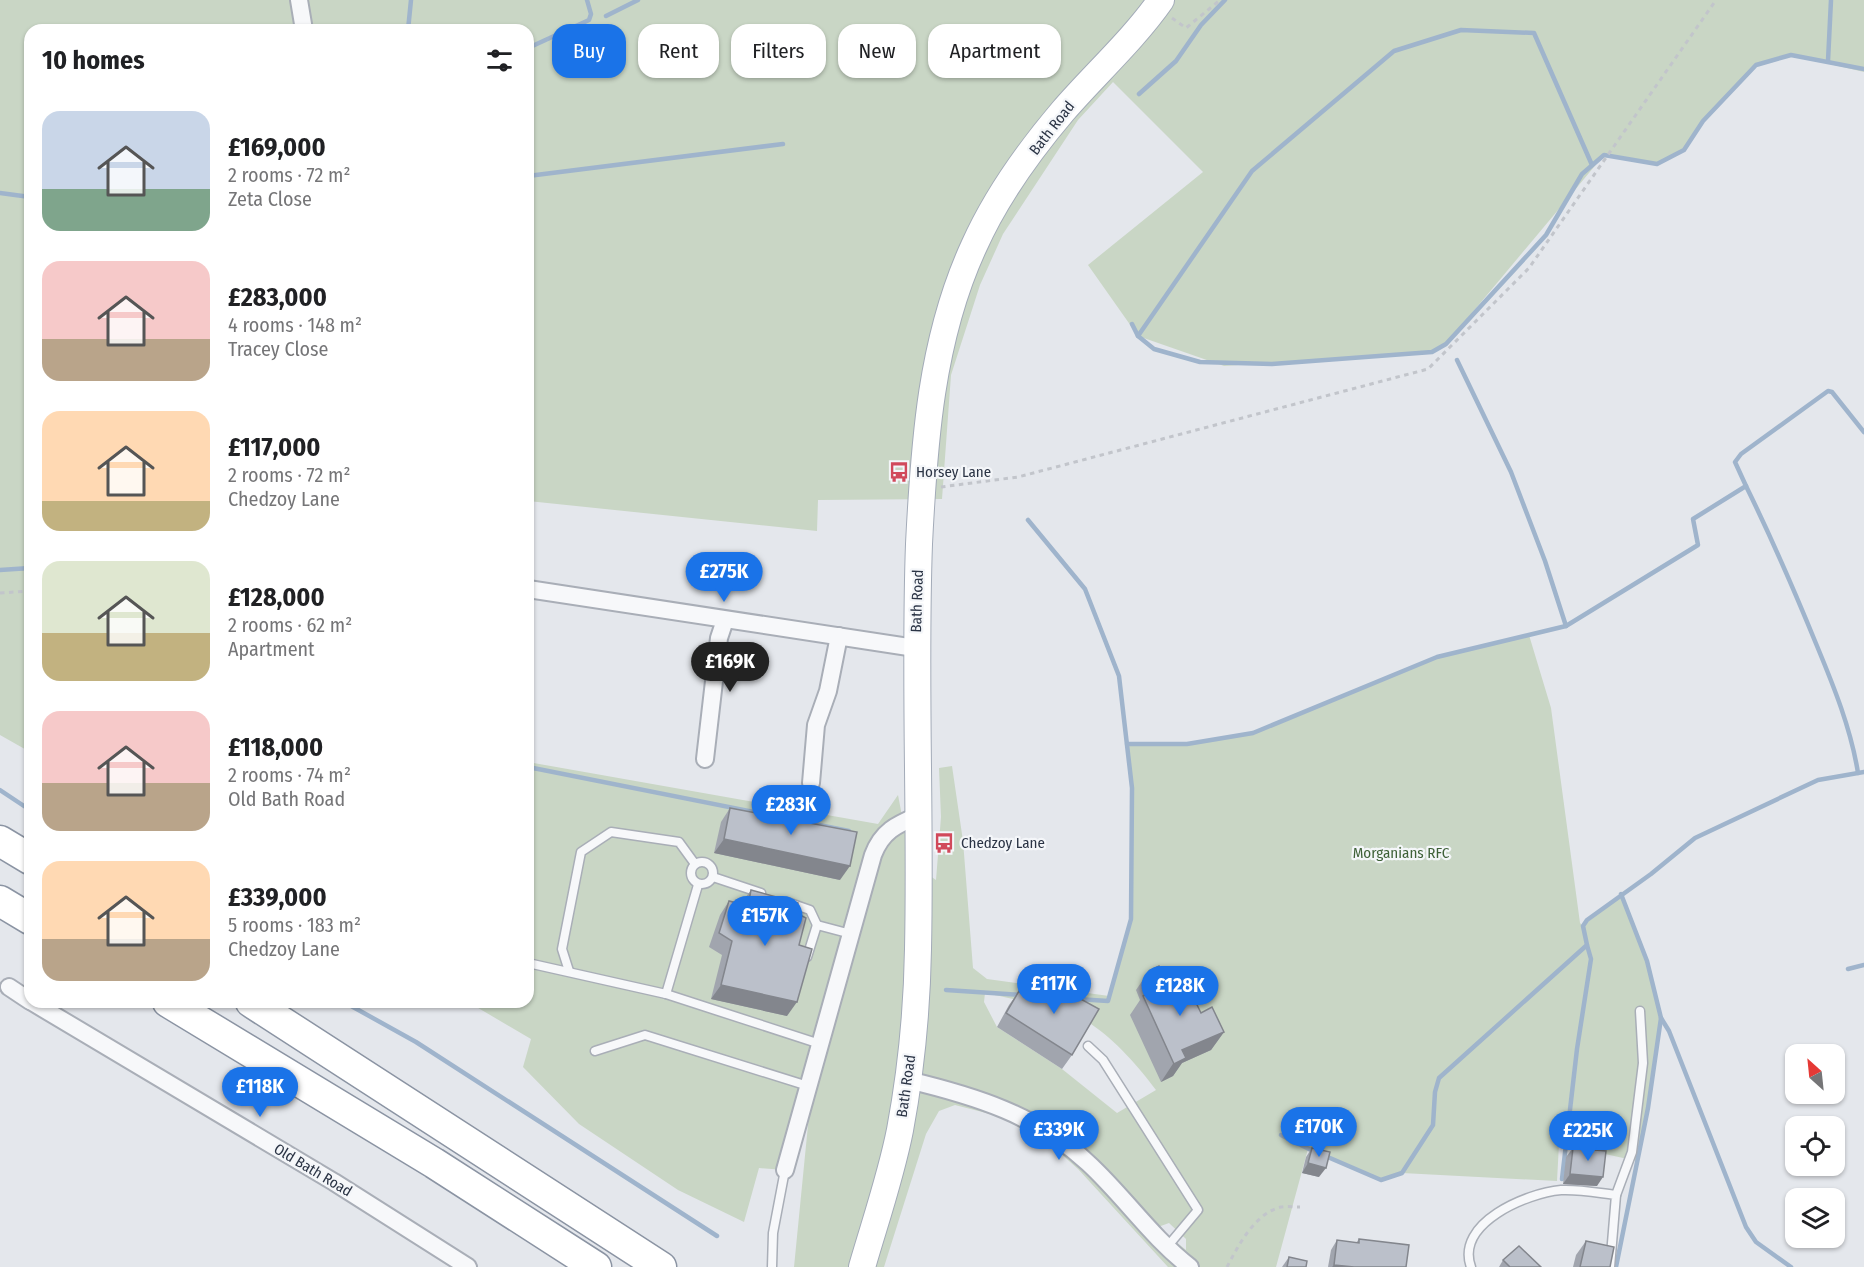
<!DOCTYPE html>
<meta charset="utf-8">
<style>
body{margin:0;font-family:"Fira Sans Condensed",sans-serif;background:#f2f2f2;color:#202124;height:100vh;display:flex;flex-direction:column;font-size:22px;white-space:nowrap}
*{box-sizing:border-box;margin:0}
p{font-size:20px;color:#757577}
.icon{flex:none;width:33px;height:33px;fill:none;stroke:currentColor;stroke-width:2;stroke-linecap:round;stroke-linejoin:round}
.map{position:relative;flex:1;overflow:hidden}
.side{position:absolute;left:24px;top:24px;width:510px;height:984px;display:flex;flex-direction:column;background:#fff;border-radius:18px;box-shadow:0 2px 4px #0004}
.side>*{flex:none}
.hud{position:absolute;left:552px;top:24px;width:570px;height:54px;display:flex;gap:12px}
.needle{width:39px;rotate:333deg}
.tools{position:absolute;left:1785px;top:1044px;display:grid;gap:12px}
.tools a{display:grid;place-items:center;width:60px;height:60px;border-radius:12px;background:#fff;box-shadow:0 2px 4px #0004;font-size:30px}
.price{position:absolute;translate:-50% -51px;padding:0 14px;border-radius:21px;background:#1a73e8;color:#fff;font-size:20px;line-height:39px;filter:drop-shadow(0 2px 3px #0008)}
.price::after{content:'';position:absolute;left:50%;top:36px;width:18px;height:14px;margin-left:-9px;background:inherit;clip-path:polygon(0 0,100% 0,50% 100%)}
.price.selected{background:#222;color:#fff}
ul{padding:0;list-style:none}
li{display:flex;align-items:center;gap:18px;height:150px;padding:0 18px}
li span{display:grid;place-items:center;flex:none;width:168px;height:120px;border-radius:18px;color:#555}
li>.icon{margin-inline-start:auto}
span .icon{width:72px;height:72px;fill:#fffc;stroke-width:1}
li b{font-size:26px}
h2{display:flex;justify-content:space-between;align-items:center;height:72px;padding:0 18px;font-size:26px}
.tag{padding:0 21px;border-radius:18px;background:#fff;box-shadow:0 2px 4px #0004;font-size:21px;line-height:54px}
.tag.selected{background:#1a73e8;color:#fff}
.map>svg:first-child{display:block}
</style>
<div class="map">
<svg width="1864" height="1267" viewBox="0 0 1864 1267">
<rect width="100%" height="100%" fill="#e4e7ec"/>
<g fill="#c9d6c5" fill-rule="evenodd">
<path d="M 0,0 L 1864,0 L 1864,72 L 1791,55 L 1756,65 L 1703,121 L 1684,150 L 1657,164 L 1604,155 L 1446,344 L 1432,352 L 1224,366 L 1138,336 L 1088,265 L 1203,172 L 1113,82 L 1078,120 L 1003,234 L 980,285 L 951,375 L 942,499 L 818,500 L 817,531 L 528,501 L 528,30 L 30,30 L 30,752 L 0,735 Z"/>
<path d="M 1529,635 L 1551,708 L 1580,923 L 1583,926 L 1621,894 L 1647,961 L 1661,1018 L 1648,1108 L 1637,1161 L 1559,1144 L 1557,1181 L 1402,1173 L 1381,1180 L 1308,1149 L 1276,1267 L 1168,1267 L 1078,1169 L 1043,1138 L 994,1115 L 955,1105 L 939,1111 L 926,1134 L 884,1267 L 794,1267 L 809,1115 L 826,1049 L 785,1170 L 759,1168 L 744,1222 L 678,1190 L 579,1124 L 523,1067 L 531,1039 L 468,1002 L 528,1002 L 528,762 L 878,824 L 898,795 L 911,863 L 936,880 L 941,817 L 939,768 L 952,766 L 963,841 L 973,968 L 987,979 L 1109,996 L 1131,919 L 1132,788 L 1127,744 L 1187,744 L 1253,733 L 1437,657 ZM 985,993 C 1010,998 1071,1011 1091,1024 C 1115,1040 1139,1067 1156,1090 L 1117,1113 L 1062,1069 L 997,1027 L 984,1002 ZM 1169,1223 L 1186,1239 L 1186,1250 L 1158,1227 Z"/>
</g>
<g fill="none" stroke-linecap="round" stroke-linejoin="round">
<g stroke="#9fb4cc" stroke-width="4.5">
<path d="M 606,16 L 638,0"/>
<path d="M 408,30 L 411,0"/>
<path d="M 528,48 L 589,20 L 591,14 L 587,0"/>
<path d="M 1828,61 L 1831,0"/>
<path d="M 1139,94 L 1176,61 L 1201,25 L 1225,0"/>
<path d="M 528,176 L 783,144"/>
<path d="M 0,193 L 30,197"/>
<path d="M 1132,324 L 1138,336 L 1252,171 L 1394,51 L 1461,30 L 1534,33 L 1592,165"/>
<path d="M 1138,336 L 1154,349 L 1200,362 L 1272,364 L 1432,352 L 1446,344 L 1546,235 L 1582,174 L 1604,155 L 1657,164 L 1684,150 L 1703,121 L 1756,65 L 1791,55 L 1864,69"/>
<path d="M 1457,360 L 1511,472 L 1545,561 L 1566,626"/>
<path d="M 1746,486 C 1772,539 1795,592 1817,646 C 1834,687 1851,729 1858,773"/>
<path d="M 1028,520 L 1085,589 L 1119,676 L 1132,788 L 1131,919 L 1108,1001 L 1077,999"/>
<path d="M 0,570 L 30,568"/>
<path d="M 1127,744 L 1187,744 L 1253,733 L 1437,657 L 1566,626 L 1698,545 L 1693,519 L 1746,486 L 1735,462 L 1741,454 L 1828,391 L 1832,392 L 1864,432"/>
<path d="M 528,767 L 849,831"/>
<path d="M 0,790 L 30,810"/>
<path d="M 1848,969 L 1864,965"/>
<path d="M 946,990 L 1021,995"/>
<path d="M 344,1002 L 416,1042 L 717,1236"/>
<path d="M 1661,1018 L 1669,1031 L 1746,1227 L 1756,1242 L 1791,1267"/>
<path d="M 1281,1135 L 1315,1152"/>
<path d="M 1323,1155 L 1381,1180 L 1402,1173 L 1433,1125 L 1435,1092 L 1439,1078 L 1587,945 L 1583,926 L 1587,920 L 1651,874 L 1695,838 L 1818,780 L 1864,772"/>
<path d="M 1562,1179 L 1577,1049 L 1591,959 L 1587,945"/>
<path d="M 1616,1267 L 1648,1108 L 1661,1018 L 1647,961 L 1621,894"/>
</g>
<g stroke="#a9aeb7" stroke-width="11">
<g id="lane">
<circle cx="702" cy="873" r="11"/>
<path d="M 713,877 L 761,893"/>
<path d="M 698,885 L 666,994 L 820,1044"/>
<path d="M 787,902 L 810,910 L 817,925"/>
<path d="M 807,957 L 817,925 L 851,934"/>
<path d="M 528,963 L 666,994"/>
<path d="M 569,971 L 562,949 L 581,852 L 611,832 L 679,842 L 695,864"/>
<path d="M 1088,1046 L 1103,1060 L 1198,1210 L 1167,1247"/>
<path d="M 595,1051 L 645,1035 L 808,1086"/>
<path d="M 1616,1195 L 1632,1152 L 1643,1063 L 1640,1011"/>
<path d="M 772,1267 L 773,1233 L 785,1170"/>
<path d="M 1471,1267 C 1455,1223 1527,1193 1561,1190 C 1579,1189 1599,1193 1616,1195 L 1610,1267"/>
</g>
</g>
<g stroke="#a9aeb7" stroke-width="20">
<g id="street">
<path d="M 299,0 L 304,30"/>
<path d="M 528,589 L 915,648"/>
<path d="M 705,759 L 719,638 L 725,620"/>
<path d="M 811,783 L 816,725 L 828,691 L 839,636"/>
<path d="M 9,987 L 30,1001"/>
<path d="M 32,1002 L 334,1182 L 468,1267"/>
<path d="M 908,1080 C 975,1096 1037,1115 1088,1163 C 1124,1196 1151,1237 1190,1267"/>
<path d="M 785,1170 L 873,855 C 882,831 896,825 919,815"/>
</g>
</g>
<g stroke="#a3abb8" stroke-width="28">
<path id="primary" d="M 862,1267 C 875,1222 891,1176 900,1130 C 911,1071 917,1009 918,949 C 921,814 914,679 919,544 C 924,443 931,339 974,246 C 995,199 1029,151 1063,111 C 1095,74 1133,40 1161,0"/>
</g>
<g stroke="#8b94a3" stroke-width="33">
<g id="highway">
<path d="M 0,841 L 30,859"/>
<path d="M 0,901 L 30,919"/>
<path d="M 168,1002 L 434,1163 L 596,1267"/>
<path d="M 251,1002 L 661,1267"/>
</g>
</g>
<g stroke="#c2c5cb" stroke-width="3" stroke-dasharray="4.5 4.5" stroke-linecap="butt">
<path d="M 1172,18 L 1186,28 L 1220,0"/>
<path d="M 941,487 L 1018,477 L 1428,369 L 1529,268 L 1716,0"/>
<path d="M 0,593 L 30,591"/>
<path d="M 1227,1267 C 1238,1246 1255,1213 1281,1207 C 1287,1206 1294,1207 1300,1207"/>
</g>
<use href="#lane" stroke="#f7f8fa" stroke-width="8"/>
<use href="#street" stroke="#f7f8fa" stroke-width="16"/>
<use href="#primary" stroke="#fff" stroke-width="26"/>
<use href="#highway" stroke="#fff" stroke-width="30"/>
</g>
<g fill="#a1a5ae">
<path d="M 730,808 L 840,880 L 714,853 L 721,822 Z"/>
<path d="M 751,890 L 796,913 L 799,945 L 787,1016 L 711,999 L 722,955 L 709,947 L 720,915 L 729,901 L 741,904 Z"/>
<path d="M 1149,971 L 1171,992 L 1201,1013 L 1224,1032 L 1211,1050 L 1182,1063 L 1173,1076 L 1161,1082 L 1130,1015 L 1140,1000 L 1136,990 Z"/>
<path d="M 1026,985 L 1072,1055 L 1062,1069 L 997,1027 L 1009,1005 L 1019,991 L 1021,992 Z"/>
<path d="M 1312,1148 L 1319,1177 L 1302,1173 L 1306,1157 Z"/>
<path d="M 1573,1148 L 1597,1186 L 1563,1184 L 1566,1157 Z"/>
<path d="M 1359,1239 L 1406,1267 L 1328,1267 L 1331,1250 L 1337,1240 L 1356,1243 Z"/>
<path d="M 1586,1241 L 1610,1267 L 1573,1267 L 1576,1255 Z"/>
<path d="M 1289,1257 L 1306,1267 L 1282,1267 Z"/>
<path d="M 1503,1260 L 1541,1267 L 1499,1267 Z"/>
</g>
<g fill="#83868d">
<path d="M 724,839 L 850,866 L 840,880 L 714,853 Z"/>
<path d="M 721,985 L 797,1002 L 787,1016 L 711,999 Z"/>
<path d="M 1224,1032 L 1211,1050 L 1182,1063 L 1173,1076 L 1161,1082 L 1182,1050 Z"/>
<path d="M 1308,1163 L 1326,1168 L 1319,1177 L 1302,1173 Z"/>
<path d="M 1570,1174 L 1603,1177 L 1597,1186 L 1563,1184 Z"/>
<path d="M 1334,1265 L 1354,1267 L 1332,1267 Z"/>
</g>
<g fill="#bbc0ca" stroke="#83868d" stroke-width="1.5">
<path d="M 730,808 L 857,832 L 850,866 L 724,839 Z"/>
<path d="M 751,890 L 798,903 L 796,913 L 806,918 L 799,945 L 812,949 L 797,1002 L 721,985 L 732,941 L 719,933 L 729,901 L 748,906 Z"/>
<path d="M 1159,966 L 1171,992 L 1187,984 L 1201,1013 L 1212,1007 L 1224,1032 L 1182,1050 L 1186,1058 L 1174,1064 L 1143,996 L 1157,990 L 1149,971 Z"/>
<path d="M 1026,985 L 1068,992 L 1099,1009 L 1072,1055 L 1006,1013 L 1019,991 L 1021,993 Z"/>
<path d="M 1312,1148 L 1330,1152 L 1326,1168 L 1308,1163 Z"/>
<path d="M 1573,1148 L 1606,1151 L 1603,1177 L 1570,1174 Z"/>
<path d="M 1359,1239 L 1409,1245 L 1406,1267 L 1354,1267 L 1334,1265 L 1337,1240 L 1359,1243 Z"/>
<path d="M 1586,1241 L 1614,1247 L 1610,1267 L 1580,1267 Z"/>
<path d="M 1519,1246 L 1541,1267 L 1510,1267 L 1503,1260 Z"/>
<path d="M 1289,1257 L 1307,1261 L 1306,1267 L 1287,1267 Z"/>
</g>
<defs>
<g id="bus-bare" transform="scale(1.62)"><path d="M-5-6H5V4H4V6H2V4H-2V6H-4V4H-5ZM-3.5-4V0h7V-4ZM-3.5 1.2v1.5H-2V1.2ZM2 1.2v1.5H3.5V1.2Z" fill="#d1495b" stroke="#f4f6f9" stroke-width="2.5" paint-order="stroke"/></g>
</defs>
<g fill-rule="evenodd">
<use href="#bus-bare" x="899" y="472"/>
<use href="#bus-bare" x="944" y="843"/>
</g>
<g text-anchor="middle" stroke-width="4.5" stroke-linejoin="round" paint-order="stroke">
<g font-size="15" fill="#2b3445" stroke="#f4f6f9">
<text transform="translate(1052 128) rotate(-52)" y="5">Bath Road</text>
<text transform="translate(917 601) rotate(-88)" y="5">Bath Road</text>
<text transform="translate(906 1086) rotate(-82)" y="5">Bath Road</text>
<text transform="translate(313 1170) rotate(31)" y="5">Old Bath Road</text>
</g>
<g font-size="15" fill="#2b3445" stroke="#f4f6f9" text-anchor="start">
<text x="916" y="477">Horsey Lane</text>
<text x="961" y="848">Chedzoy Lane</text>
</g>
<g font-size="15" fill="#3f6138" stroke="#f4f6f9">
<text x="1401" y="858">Morganians RFC</text>
</g>
</g>
</svg>
<div class="tools">
<a><svg class="needle" viewBox="-14 -14 28 28"><path d="M0-13l5 13h-10z" fill="#e53935"/><path d="M0 13l5-13h-10z" fill="#757577"/></svg></a>
<a><svg class="icon" aria-label="locate" viewBox="0 0 24 24"><circle cx="12" cy="12" r="6"/><path d="M12 2v4M12 18v4M2 12h4M18 12h4"/></svg></a>
<a><svg class="icon" aria-label="layers" viewBox="0 0 24 24"><path d="M12 4l9 5-9 5-9-5zM3 14l9 5 9-5"/></svg></a>
</div>
<b class="price" style="left:724px;top:603px">£275K</b>
<b class="price selected" style="left:730px;top:693px">£169K</b>
<b class="price" style="left:791px;top:836px">£283K</b>
<b class="price" style="left:765px;top:947px">£157K</b>
<b class="price" style="left:1054px;top:1015px">£117K</b>
<b class="price" style="left:1180px;top:1017px">£128K</b>
<b class="price" style="left:260px;top:1118px">£118K</b>
<b class="price" style="left:1319px;top:1158px">£170K</b>
<b class="price" style="left:1059px;top:1161px">£339K</b>
<b class="price" style="left:1588px;top:1162px">£225K</b>
<div class="hud">
<a class="tag selected">Buy</a>
<a class="tag">Rent</a>
<a class="tag">Filters</a>
<a class="tag">New</a>
<a class="tag">Apartment</a>
</div>
<section class="side">
<h2>10 homes<svg class="icon" aria-label="filters" viewBox="0 0 24 24"><path d="M4 7h16M4 17h16"/><circle cx="9" cy="7" r="2"/><circle cx="15" cy="17" r="2"/></svg></h2>
<ul>
<li><span style="background:linear-gradient(#c9d6e8 65%,#7fa58c 0)"><svg class="icon" aria-label="home" viewBox="0 0 24 24"><path d="M3 11l9-7 9 7M6 9v11h12V9"/></svg></span><div><b>£169,000</b><p>2 rooms · 72 m²</p><p>Zeta Close</p></div></li>
<li><span style="background:linear-gradient(#f6c9c9 65%,#b9a48a 0)"><svg class="icon" aria-label="home" viewBox="0 0 24 24"><path d="M3 11l9-7 9 7M6 9v11h12V9"/></svg></span><div><b>£283,000</b><p>4 rooms · 148 m²</p><p>Tracey Close</p></div></li>
<li><span style="background:linear-gradient(#ffd9b3 75%,#c2b280 0)"><svg class="icon" aria-label="home" viewBox="0 0 24 24"><path d="M3 11l9-7 9 7M6 9v11h12V9"/></svg></span><div><b>£117,000</b><p>2 rooms · 72 m²</p><p>Chedzoy Lane</p></div></li>
<li><span style="background:linear-gradient(#dfe7d0 60%,#c2b280 0)"><svg class="icon" aria-label="home" viewBox="0 0 24 24"><path d="M3 11l9-7 9 7M6 9v11h12V9"/></svg></span><div><b>£128,000</b><p>2 rooms · 62 m²</p><p>Apartment</p></div></li>
<li><span style="background:linear-gradient(#f6c9c9 60%,#b9a48a 0)"><svg class="icon" aria-label="home" viewBox="0 0 24 24"><path d="M3 11l9-7 9 7M6 9v11h12V9"/></svg></span><div><b>£118,000</b><p>2 rooms · 74 m²</p><p>Old Bath Road</p></div></li>
<li><span style="background:linear-gradient(#ffd9b3 65%,#b9a48a 0)"><svg class="icon" aria-label="home" viewBox="0 0 24 24"><path d="M3 11l9-7 9 7M6 9v11h12V9"/></svg></span><div><b>£339,000</b><p>5 rooms · 183 m²</p><p>Chedzoy Lane</p></div></li>
</ul>
</section>
</div>
